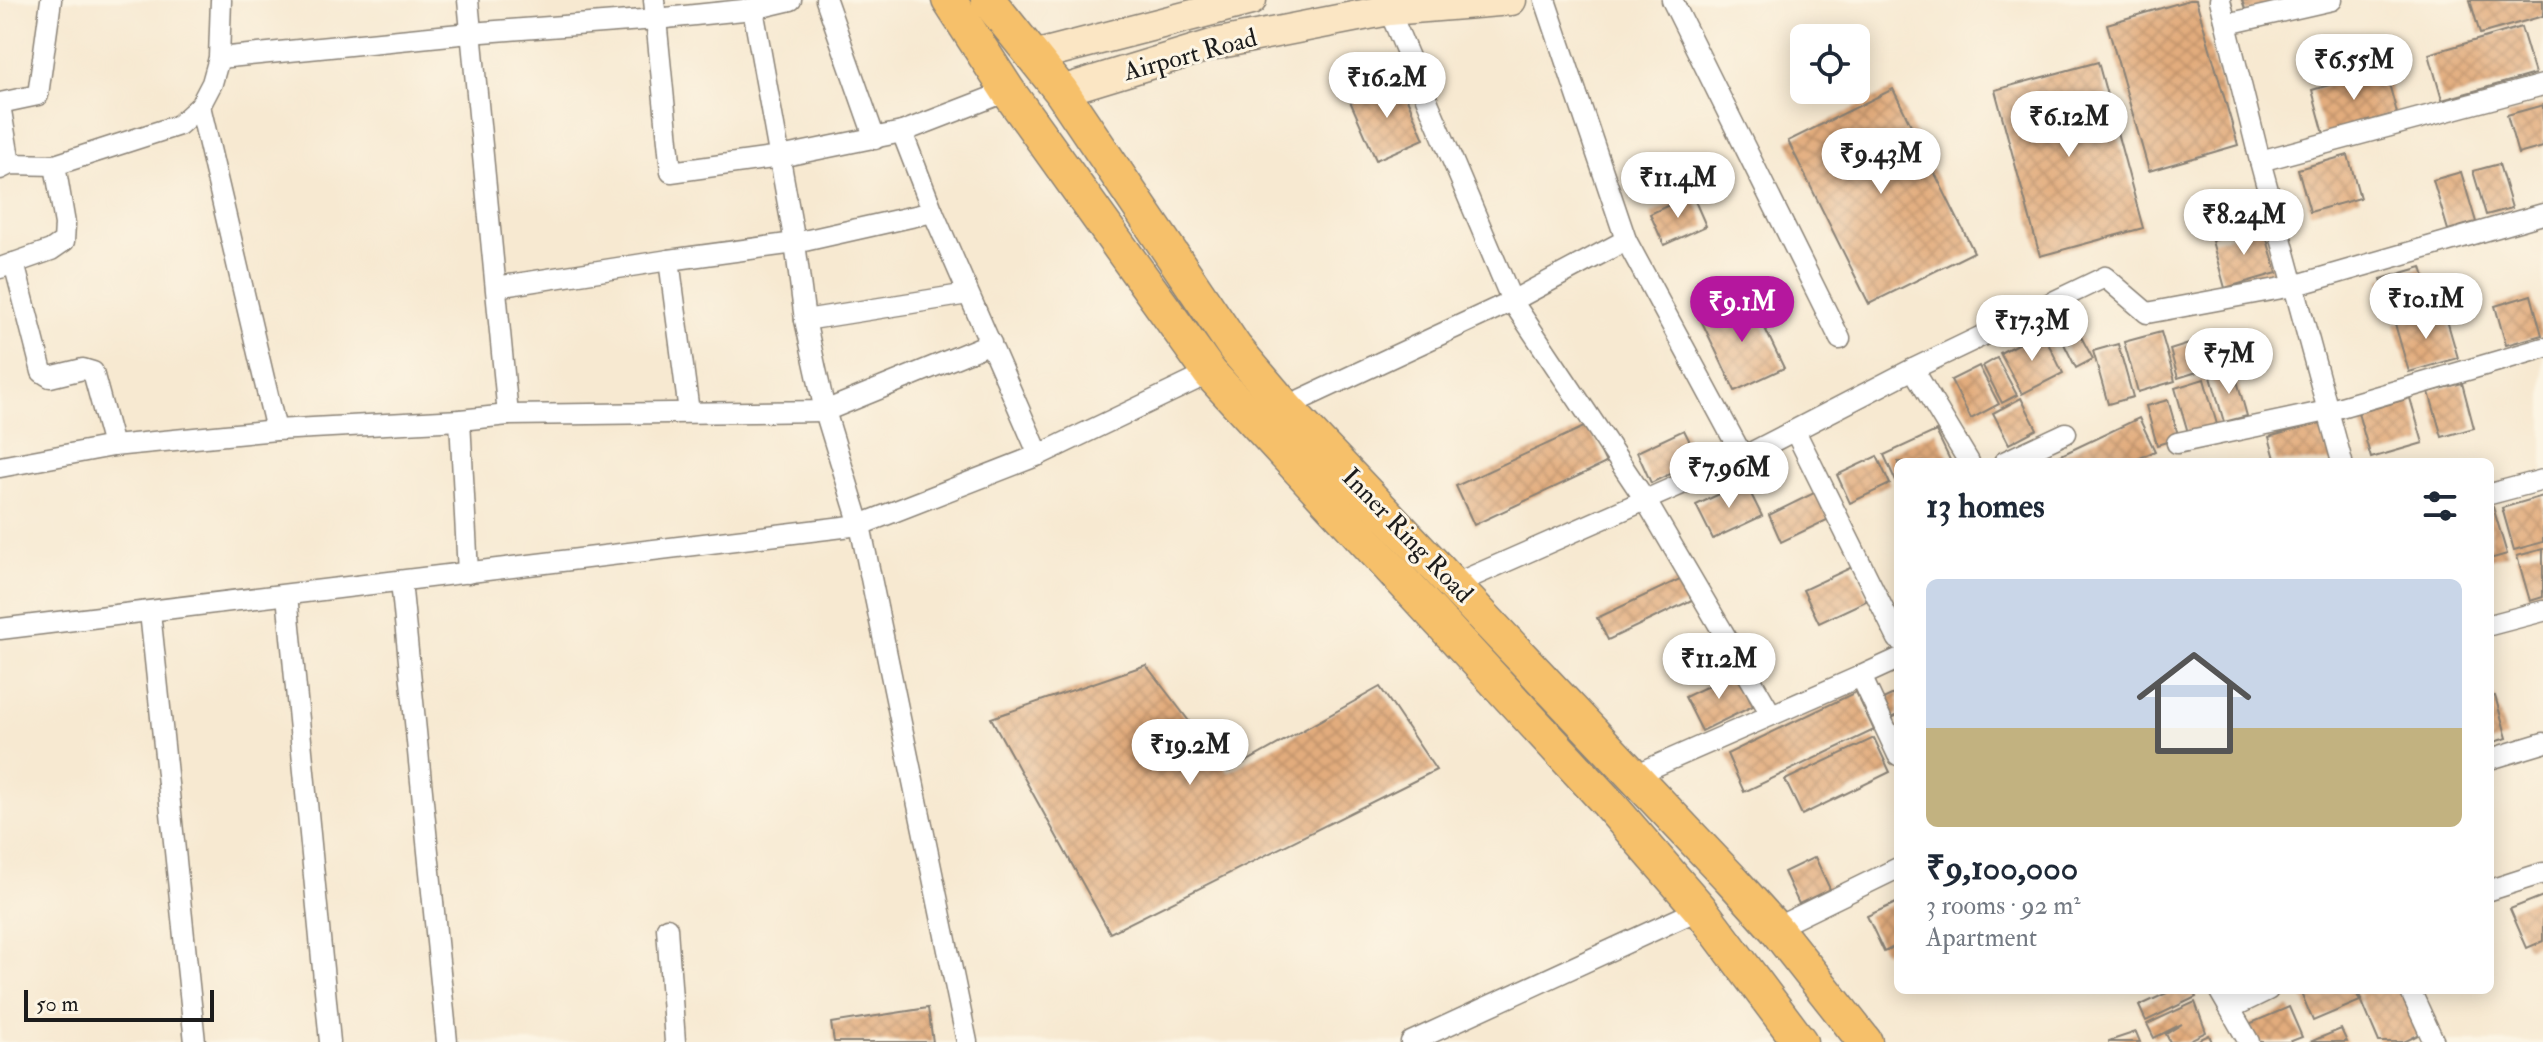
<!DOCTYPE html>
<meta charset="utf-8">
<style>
body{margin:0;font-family:"IM FELL Double Pica",serif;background:#f6f6f7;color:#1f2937;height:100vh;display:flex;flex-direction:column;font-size:30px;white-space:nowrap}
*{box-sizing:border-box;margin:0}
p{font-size:26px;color:#747a83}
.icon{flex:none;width:44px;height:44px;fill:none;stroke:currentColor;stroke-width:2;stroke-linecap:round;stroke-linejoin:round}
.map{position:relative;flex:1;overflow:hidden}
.details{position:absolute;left:1894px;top:458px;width:600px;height:536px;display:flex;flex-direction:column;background:#fff;border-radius:12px;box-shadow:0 4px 20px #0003}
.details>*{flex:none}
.buttons{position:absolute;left:1790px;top:24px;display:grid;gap:16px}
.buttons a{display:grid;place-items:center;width:80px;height:80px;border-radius:12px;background:#fff;box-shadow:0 4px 20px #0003;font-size:40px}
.scale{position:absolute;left:24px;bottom:20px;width:190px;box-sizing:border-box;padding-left:8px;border:4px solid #1c1c1c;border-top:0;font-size:22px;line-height:28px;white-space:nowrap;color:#1c1c1c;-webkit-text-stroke:6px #fcf5e5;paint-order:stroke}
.price{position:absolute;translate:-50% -68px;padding:0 18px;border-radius:28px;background:#fff;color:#222;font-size:26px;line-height:52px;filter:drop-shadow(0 2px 4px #0008)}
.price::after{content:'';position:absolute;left:50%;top:48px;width:24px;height:18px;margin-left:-12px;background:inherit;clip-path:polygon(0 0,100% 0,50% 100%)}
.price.current{background:#b5179e;color:#fff}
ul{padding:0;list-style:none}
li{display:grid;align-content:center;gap:16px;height:424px;padding:0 32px}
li+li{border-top:2px solid #e0e1e3}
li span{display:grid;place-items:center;height:248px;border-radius:12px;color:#555}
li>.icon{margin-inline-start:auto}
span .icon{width:144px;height:144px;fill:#fffc;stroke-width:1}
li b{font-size:34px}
h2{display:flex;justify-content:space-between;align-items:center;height:96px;padding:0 32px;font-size:34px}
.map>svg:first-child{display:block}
</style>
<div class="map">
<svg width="2543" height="1042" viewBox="0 0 2543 1042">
<defs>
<pattern id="building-cross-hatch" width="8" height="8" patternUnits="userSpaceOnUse" patternTransform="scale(2)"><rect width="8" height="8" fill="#e2ac7d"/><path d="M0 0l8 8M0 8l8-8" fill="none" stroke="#c1936b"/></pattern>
</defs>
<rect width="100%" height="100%" fill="#fcf5e5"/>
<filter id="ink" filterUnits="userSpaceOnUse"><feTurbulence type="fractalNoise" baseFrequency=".0125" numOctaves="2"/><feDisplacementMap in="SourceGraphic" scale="16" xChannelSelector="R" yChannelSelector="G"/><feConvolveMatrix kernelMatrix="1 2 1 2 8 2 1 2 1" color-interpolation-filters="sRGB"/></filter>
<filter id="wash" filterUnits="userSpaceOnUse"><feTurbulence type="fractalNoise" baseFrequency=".006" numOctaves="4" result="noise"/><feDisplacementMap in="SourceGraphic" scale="32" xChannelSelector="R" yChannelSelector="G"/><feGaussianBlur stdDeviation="1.8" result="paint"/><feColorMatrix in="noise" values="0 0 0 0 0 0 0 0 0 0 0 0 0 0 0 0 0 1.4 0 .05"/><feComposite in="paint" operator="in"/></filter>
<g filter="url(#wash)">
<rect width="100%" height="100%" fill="#f7e9d1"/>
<g id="blocks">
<g fill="url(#building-cross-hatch)">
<path d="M 2189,0 L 2196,0 L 2238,145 L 2149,171 L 2107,24 Z"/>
<path d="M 2242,0 L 2285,0 L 2285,1 L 2246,12 Z"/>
<path d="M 2470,0 L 2543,0 L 2543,16 L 2480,34 Z"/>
<path d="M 2521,27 L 2535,74 L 2442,100 L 2429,54 Z"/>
<path d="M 2098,62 L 2143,228 L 2040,256 L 1995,90 Z"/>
<path d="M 2385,69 L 2397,113 L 2324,134 L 2312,90 Z"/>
<path d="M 1399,80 L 1424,139 L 1376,160 L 1350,101 Z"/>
<path d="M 1893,89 L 1974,252 L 1869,304 L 1788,141 Z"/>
<path d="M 2543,105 L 2543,147 L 2518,154 L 2507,115 Z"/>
<path d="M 2348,155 L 2360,198 L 2310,212 L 2298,169 Z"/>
<path d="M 2499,164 L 2512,208 L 2486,215 L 2473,171 Z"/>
<path d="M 2461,172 L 2476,222 L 2448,230 L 2433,180 Z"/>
<path d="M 1692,194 L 1706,226 L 1664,245 L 1650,214 Z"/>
<path d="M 2263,226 L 2277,273 L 2225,288 L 2212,241 Z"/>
<path d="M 2422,267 L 2433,305 L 2392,317 L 2381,279 Z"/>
<path d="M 2531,295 L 2542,335 L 2506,345 L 2495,306 Z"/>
<path d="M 1750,297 L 1784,368 L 1735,391 L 1701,320 Z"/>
<path d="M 2444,310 L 2458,358 L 2409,372 L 2395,324 Z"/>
<path d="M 2072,320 L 2093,359 L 2076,368 L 2056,328 Z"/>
<path d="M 2042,331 L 2063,373 L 2022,394 L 2000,353 Z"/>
<path d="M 2161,332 L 2175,381 L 2138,392 L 2124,342 Z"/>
<path d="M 2118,344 L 2133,397 L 2108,404 L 2093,351 Z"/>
<path d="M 2189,344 L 2197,372 L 2178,378 L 2170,350 Z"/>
<path d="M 1997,358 L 2017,395 L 2002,403 L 1983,366 Z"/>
<path d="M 1979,366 L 1999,404 L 1971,419 L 1951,380 Z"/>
<path d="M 2234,370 L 2247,416 L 2224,422 L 2211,377 Z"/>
<path d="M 2204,379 L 2218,428 L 2189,436 L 2175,388 Z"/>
<path d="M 2462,383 L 2474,428 L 2442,437 L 2429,392 Z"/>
<path d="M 2021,398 L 2037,429 L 2009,444 L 1993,413 Z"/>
<path d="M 2410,398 L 2423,443 L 2371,458 L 2358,413 Z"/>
<path d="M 2168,400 L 2179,438 L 2157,445 L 2146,406 Z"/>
<path d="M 2139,418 L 2155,451 L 2132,462 L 2057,462 L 2055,458 Z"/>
<path d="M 2324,421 L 2335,462 L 2276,462 L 2269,437 Z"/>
<path d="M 1588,425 L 1606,463 L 1474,525 L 1456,486 Z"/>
<path d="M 1684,430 L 1699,460 L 1651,483 L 1637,452 Z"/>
<path d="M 1936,431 L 1951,462 L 1898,462 L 1898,486 L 1884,455 Z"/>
<path d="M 1877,456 L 1890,484 L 1850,503 L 1837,475 Z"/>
<path d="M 1745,482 L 1762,516 L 1713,539 L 1696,505 Z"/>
<path d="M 1816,492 L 1829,519 L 1781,542 L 1769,515 Z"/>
<path d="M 2543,496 L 2543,542 L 2514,550 L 2502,508 Z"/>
<path d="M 2493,507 L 2507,554 L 2490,559 L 2490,508 Z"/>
<path d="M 2543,549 L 2543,597 L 2530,601 L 2517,556 Z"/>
<path d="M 1852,567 L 1868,600 L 1819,623 L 1803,590 Z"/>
<path d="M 1684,577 L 1694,599 L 1608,640 L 1597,618 Z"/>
<path d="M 1146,665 L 1228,772 L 1380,687 L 1436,770 L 1110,933 L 991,718 Z"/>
<path d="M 1737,672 L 1753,706 L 1702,731 L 1685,697 Z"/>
<path d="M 1856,692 L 1874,730 L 1744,792 L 1727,754 Z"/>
<path d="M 1898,692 L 1898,715 L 1892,718 L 1883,699 Z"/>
<path d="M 2495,696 L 2507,738 L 2490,743 L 2490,697 Z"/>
<path d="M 1874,738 L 1890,772 L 1802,815 L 1785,780 Z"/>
<path d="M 1815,857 L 1830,889 L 1799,904 L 1784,872 Z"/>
<path d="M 2543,896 L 2543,941 L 2527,948 L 2510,909 Z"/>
<path d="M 1898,902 L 1898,945 L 1884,952 L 1867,916 Z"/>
<path d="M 2173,990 L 2193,990 L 2196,997 L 2146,1021 L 2139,1006 Z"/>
<path d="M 2300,990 L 2355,990 L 2360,1001 L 2313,1021 Z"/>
<path d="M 2357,990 L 2405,990 L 2424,1032 L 2404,1042 L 2379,1042 Z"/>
<path d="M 2195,1002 L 2206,1032 L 2186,1042 L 2170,1042 L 2166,1034 L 2182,1024 L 2154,1038 L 2147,1024 Z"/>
<path d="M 2289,1007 L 2302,1037 L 2289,1042 L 2257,1042 L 2249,1024 Z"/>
<path d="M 928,1008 L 933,1042 L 834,1042 L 831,1023 Z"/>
<path d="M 2341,1029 L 2347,1042 L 2310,1042 Z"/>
<path d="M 2136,1032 L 2140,1042 L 2109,1042 L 2109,1041 Z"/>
<path d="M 2209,1035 L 2212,1042 L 2194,1042 Z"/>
</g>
</g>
</g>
<g filter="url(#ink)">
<use href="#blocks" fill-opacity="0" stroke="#8a8276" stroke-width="2"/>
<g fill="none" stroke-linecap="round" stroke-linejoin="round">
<g stroke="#8a8276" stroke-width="23">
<g id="minor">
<path d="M 468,0 L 508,415"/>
<path d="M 654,0 L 656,19 L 753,9 L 791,0"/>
<path d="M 826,0 L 875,139"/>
<path d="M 1545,0 L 1626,240 L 1743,457"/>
<path d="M 1672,0 L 1840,339"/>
<path d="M 2220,0 L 2260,161 L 2342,462"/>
<path d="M 753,9 L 795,243 L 805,320 L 825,411 L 860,525 L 967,1042"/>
<path d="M 1389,10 L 1512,301 L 1646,501 L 1771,714"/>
<path d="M 2227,24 L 2332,0"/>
<path d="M 219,58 L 470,33 L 656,19 L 671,172 L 780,157 L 902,132 L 1008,91"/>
<path d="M 0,103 L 38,95 L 51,0"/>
<path d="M 0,105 L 10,164"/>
<path d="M 200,106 L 276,430"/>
<path d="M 902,132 L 933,212 L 1039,455"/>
<path d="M 2260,161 L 2543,85"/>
<path d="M 0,169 L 10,164 L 55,165 L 179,125 L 200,106 L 212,83 L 219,58 L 221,0"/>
<path d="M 14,263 L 42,372 L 50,377 L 83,369 L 93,372 L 113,446"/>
<path d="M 0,268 L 51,250 L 64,241 L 65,224 L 55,165"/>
<path d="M 496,287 L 669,260"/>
<path d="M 805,320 L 968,294"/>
<path d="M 1913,369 L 1969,462"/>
<path d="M 1285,407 L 1512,301 L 1626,240"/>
<path d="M 689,412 L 669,260 L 795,243 L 933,212"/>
<path d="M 460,420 L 468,573"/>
<path d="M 1795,431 L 1898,639"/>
<path d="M 2177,443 L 2327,411 L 2543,348"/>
<path d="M 2004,462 L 2066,433"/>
<path d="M 0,467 L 113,446 L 276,430 L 460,420 L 508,415 L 825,411 L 991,343"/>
<path d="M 2490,494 L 2543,480"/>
<path d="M 401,581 L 447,1042"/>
<path d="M 1455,584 L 1743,457 L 1913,369 L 2105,277 L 2147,313 L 2293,286 L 2543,214"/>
<path d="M 287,595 L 330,1042"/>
<path d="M 150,612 L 195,1042"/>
<path d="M 2490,625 L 2543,611"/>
<path d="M 0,629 L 860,525 L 1039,455 L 1210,373"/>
<path d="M 1861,676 L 1898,659"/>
<path d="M 2490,759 L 2543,743"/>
<path d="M 1635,775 L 1861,676 L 1898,755"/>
<path d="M 2490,890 L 2543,873"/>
<path d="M 667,928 L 675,1042"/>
<path d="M 1775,928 L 1898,868"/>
<path d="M 2219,990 L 2249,1042"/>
<path d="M 2410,990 L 2434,1042"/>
<path d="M 2231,1008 L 2268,990"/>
<path d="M 1411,1042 L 1700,909"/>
</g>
</g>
<g stroke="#8a8276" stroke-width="33">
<g id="secondary">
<path d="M 1034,56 L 1251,0"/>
<path d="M 1061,91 L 1215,44 L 1389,10 L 1511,0"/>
</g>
</g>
<g stroke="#8a8276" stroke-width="37">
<g id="trunk">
<path d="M 949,0 L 1008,91 L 1210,373 L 1608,803 L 1700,909 L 1800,1042"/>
<path d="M 988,0 L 1061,91 L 1235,348 L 1285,407 L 1730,878 L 1775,928 L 1865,1042"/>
</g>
</g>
<use href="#minor" stroke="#fff" stroke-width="20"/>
<use href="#secondary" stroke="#fbe6c4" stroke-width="30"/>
<use href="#trunk" stroke="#f6c06b" stroke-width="34"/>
</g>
</g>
<g text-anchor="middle" stroke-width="6" stroke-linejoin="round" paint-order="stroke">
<g font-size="26" fill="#1c1c1c" stroke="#fcf5e5">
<text transform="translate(1190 54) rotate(-15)" y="9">Airport Road</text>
<text transform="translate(1408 535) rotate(46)" y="9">Inner Ring Road</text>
</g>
</g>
</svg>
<div class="buttons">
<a><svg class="icon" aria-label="locate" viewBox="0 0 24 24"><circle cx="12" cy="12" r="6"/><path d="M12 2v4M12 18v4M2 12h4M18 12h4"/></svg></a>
</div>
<div class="scale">50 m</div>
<b class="price" style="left:2354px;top:102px">₹6.55M</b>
<b class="price" style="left:1387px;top:120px">₹16.2M</b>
<b class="price" style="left:2069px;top:159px">₹6.12M</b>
<b class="price" style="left:1881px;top:196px">₹9.43M</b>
<b class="price" style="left:1678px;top:220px">₹11.4M</b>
<b class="price" style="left:2244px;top:257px">₹8.24M</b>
<b class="price" style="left:2426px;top:341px">₹10.1M</b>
<b class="price current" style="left:1742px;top:344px">₹9.1M</b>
<b class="price" style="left:2032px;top:363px">₹17.3M</b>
<b class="price" style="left:2229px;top:396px">₹7M</b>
<b class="price" style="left:1729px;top:510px">₹7.96M</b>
<b class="price" style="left:1719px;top:701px">₹11.2M</b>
<b class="price" style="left:1190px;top:787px">₹19.2M</b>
<section class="details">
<h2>13 homes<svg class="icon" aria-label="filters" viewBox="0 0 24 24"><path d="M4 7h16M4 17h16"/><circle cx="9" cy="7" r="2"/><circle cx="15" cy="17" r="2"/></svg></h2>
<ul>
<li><span style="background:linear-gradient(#c9d6e8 60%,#c2b280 0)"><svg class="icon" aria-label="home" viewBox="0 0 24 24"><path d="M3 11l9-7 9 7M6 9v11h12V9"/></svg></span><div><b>₹9,100,000</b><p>3 rooms · 92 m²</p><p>Apartment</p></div></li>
</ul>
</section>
</div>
